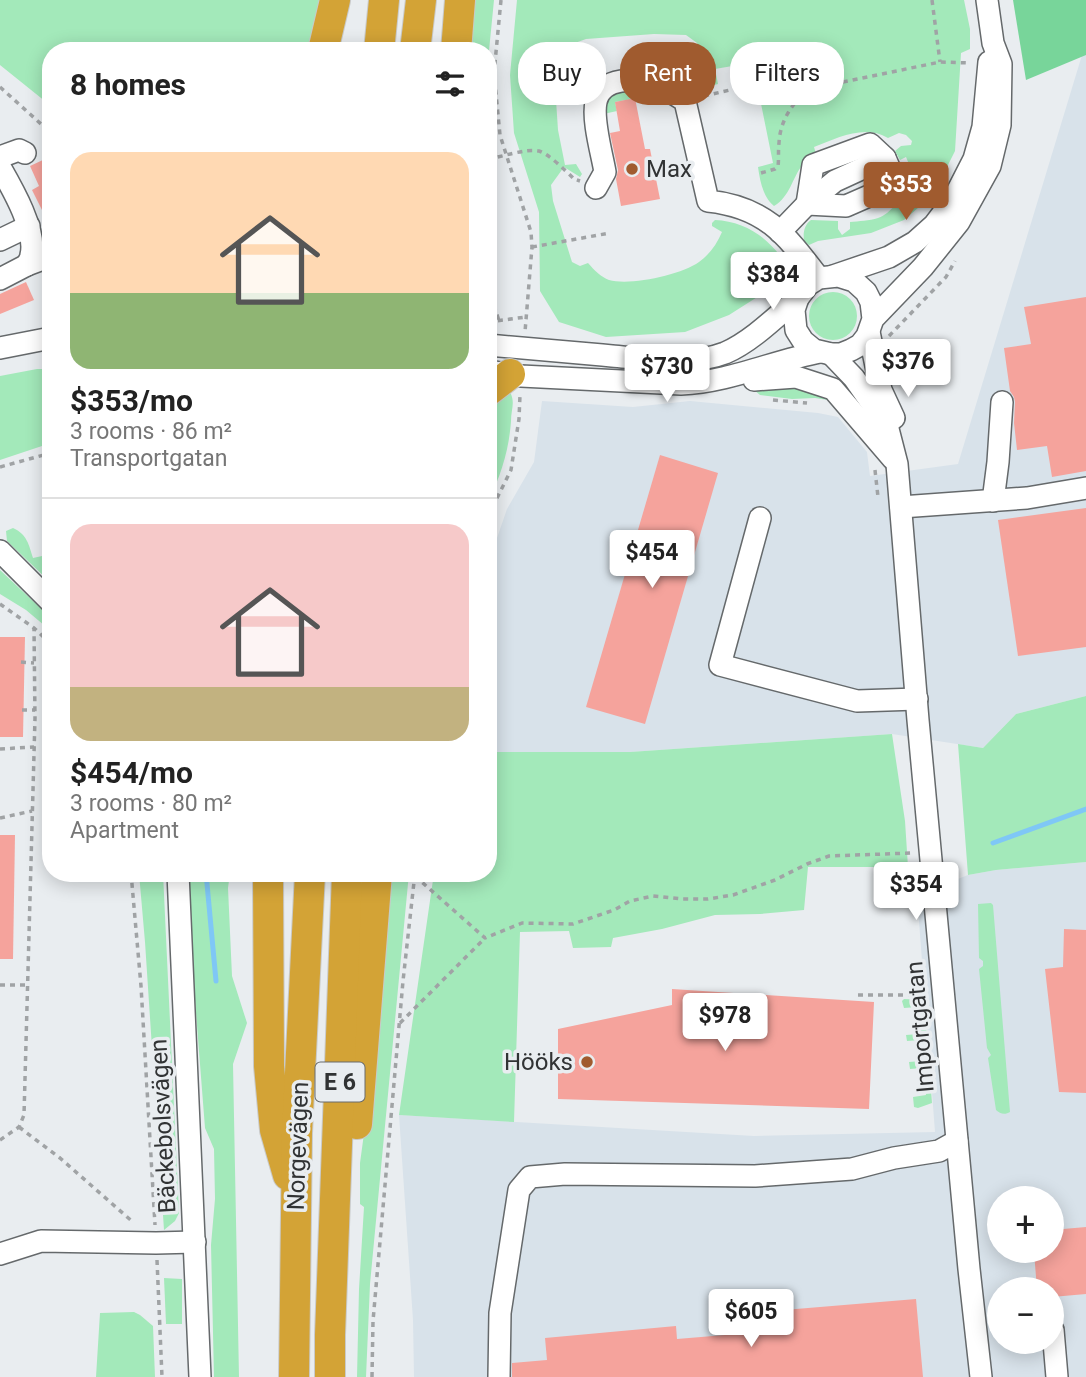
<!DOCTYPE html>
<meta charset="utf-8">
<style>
body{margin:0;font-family:Roboto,sans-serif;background:#f2f2f2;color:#222;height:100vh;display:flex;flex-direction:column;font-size:26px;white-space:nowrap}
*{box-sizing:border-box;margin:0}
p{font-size:23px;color:#767676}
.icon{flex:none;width:38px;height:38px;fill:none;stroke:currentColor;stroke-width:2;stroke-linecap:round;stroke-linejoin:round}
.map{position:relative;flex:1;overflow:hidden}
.drawer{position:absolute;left:42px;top:42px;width:455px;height:840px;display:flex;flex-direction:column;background:#fff;border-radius:28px;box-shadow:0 4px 18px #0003}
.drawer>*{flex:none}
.hud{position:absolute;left:518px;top:42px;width:462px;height:63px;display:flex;gap:14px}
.tools{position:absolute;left:987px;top:1186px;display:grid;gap:14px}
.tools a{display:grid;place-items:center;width:77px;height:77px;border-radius:50%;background:#fff;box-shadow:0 4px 18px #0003;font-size:35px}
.price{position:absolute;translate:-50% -60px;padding:0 16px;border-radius:7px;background:#fff;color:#222;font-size:23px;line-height:46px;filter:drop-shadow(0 2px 4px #0008)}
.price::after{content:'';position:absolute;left:50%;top:42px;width:21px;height:16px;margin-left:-10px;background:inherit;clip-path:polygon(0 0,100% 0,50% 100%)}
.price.current{background:#a05b2f;color:#fff}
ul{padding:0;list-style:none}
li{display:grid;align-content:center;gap:14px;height:371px;padding:0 28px}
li+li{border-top:2px solid #e0e0e0}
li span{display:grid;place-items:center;height:217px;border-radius:21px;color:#555}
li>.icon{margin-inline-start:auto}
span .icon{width:126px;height:126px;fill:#fffc;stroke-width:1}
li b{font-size:30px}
h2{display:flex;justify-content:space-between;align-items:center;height:84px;padding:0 28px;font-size:30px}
.pill{padding:0 24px;border-radius:28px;background:#fff;box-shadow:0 4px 18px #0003;font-size:24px;line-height:63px}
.pill.current{background:#a05b2f;color:#fff}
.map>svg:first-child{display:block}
</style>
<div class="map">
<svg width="1086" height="1377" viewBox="0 0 1086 1377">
<rect width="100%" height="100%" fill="#e9edf0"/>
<g fill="#d8e2ea" fill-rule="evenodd">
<path d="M 1082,55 L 1086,55 L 1086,696 L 1016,714 L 983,748 L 892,734 L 630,752 L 488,752 L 488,564 L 507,509 L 534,462 L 542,401 L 633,407 L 690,401 L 818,413 L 838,417 L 867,452 L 870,476 L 958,464 Z"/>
<path d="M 1086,862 L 1086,1377 L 414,1377 L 413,1320 L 399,1115 L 754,1136 L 935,1132 L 917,895 L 968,875 L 996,870 ZM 999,1199 L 1052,1199 L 1052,1251 L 999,1251 ZM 999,1290 L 1052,1290 L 1052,1342 L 999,1342 Z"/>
</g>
<g fill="#a3e9ba">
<path d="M 0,0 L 324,0 L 312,51 L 51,51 L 51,106 L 0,65 Z"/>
<path d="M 470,0 L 494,0 L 488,61 L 488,51 L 465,51 Z"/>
<path d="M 517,0 L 964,0 L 970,29 L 970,49 L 961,53 L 955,151 L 933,195 L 904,220 L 871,233 L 818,241 L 809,245 L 804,241 C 803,233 804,225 811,220 L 838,221 L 838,229 L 842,235 L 850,229 L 850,222 C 859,221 869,221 878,218 C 885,216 890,210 896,205 C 913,190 916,179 906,157 L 900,160 L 895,151 L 901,146 L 911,145 L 912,141 L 906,135 L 899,133 L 888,138 C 864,124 838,138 814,147 L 816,154 C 812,157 806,160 803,164 C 792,178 790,197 774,206 C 763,197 760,181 758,167 L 773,163 L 758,89 L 751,82 L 742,78 L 738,65 L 715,69 L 718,84 L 699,89 L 695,87 L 691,77 L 706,73 L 704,61 L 697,43 L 686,35 L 654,34 L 586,39 L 575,43 L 565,57 L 556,100 L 558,130 L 565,165 L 576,164 L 582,174 L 580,177 L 564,167 L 551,185 L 553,201 L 572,262 L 580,266 L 588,263 C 594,270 601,277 609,280 C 630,286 681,275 699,262 C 709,255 717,244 722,232 L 712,226 L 712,223 L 715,220 C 742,221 765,235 781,257 L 765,292 L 729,315 L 685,332 L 606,337 L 559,322 L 540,291 L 539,212 L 514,133 L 510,75 Z"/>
<path d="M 635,85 L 668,102 L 665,104 L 658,102 L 644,103 L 643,97 L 615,102 L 617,111 L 599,115 L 601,95 Z"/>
<circle cx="833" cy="316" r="24"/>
<path d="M 37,369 L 51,369 L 51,443 L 0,460 L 0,376 Z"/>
<path d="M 803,386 L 828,399 L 828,400 L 815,398 L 792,399 L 760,395 L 754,390 Z"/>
<path d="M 509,393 L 511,394 C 515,404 511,410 511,421 C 509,450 501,476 488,501 L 488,401 Z"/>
<path d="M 13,528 C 27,534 29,545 33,558 L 51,554 L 51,583 L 7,541 L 6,531 Z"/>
<path d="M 0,570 L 51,618 L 51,631 L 26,610 L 0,594 Z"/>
<path d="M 1086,696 L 1086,862 L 996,870 L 968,875 L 958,744 L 983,748 L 1016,714 Z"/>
<path d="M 892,734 L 905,821 L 908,867 L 808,867 L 804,910 L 760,914 L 715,915 L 662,929 L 613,938 L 611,947 L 573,948 L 569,931 L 520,932 L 514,1122 L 399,1115 L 434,873 L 488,873 L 488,752 L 630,752 Z"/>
<path d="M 139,873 L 163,873 L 179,1213 L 175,1221 L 164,1230 L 145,942 Z"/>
<path d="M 188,873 L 230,873 L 228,888 L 232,976 L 247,1023 L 233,1064 L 239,1377 L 214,1377 L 211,1245 L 215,1199 L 214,1149 L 205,1128 L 195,1000 Z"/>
<path d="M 387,873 L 409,873 L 370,1284 L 366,1377 L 357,1377 L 359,1289 L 364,1207 L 360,1204 L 360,1163 L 368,1104 Z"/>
<path d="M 991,903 L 993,905 L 1010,1112 C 1005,1115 1000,1114 996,1110 L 988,1058 L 991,1055 L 987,1048 L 979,969 L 983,966 L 983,961 L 979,958 L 978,904 Z"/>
<path d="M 904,999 L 924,1000 L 932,1103 L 918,1108 L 914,1107 L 913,1097 L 926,1095 L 922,1068 L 910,1069 L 909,1062 L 922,1061 L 920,1040 L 907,1041 L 906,1035 L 919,1034 L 917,1007 L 904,1008 L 902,1001 Z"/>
<path d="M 164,1278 L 182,1279 L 182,1324 L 166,1324 Z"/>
<path d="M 134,1312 L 140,1315 L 153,1326 L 155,1377 L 96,1377 L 100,1313 Z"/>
</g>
<path fill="#78d59a" d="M 1013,0 L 1086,0 L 1086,55 L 1026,80 Z"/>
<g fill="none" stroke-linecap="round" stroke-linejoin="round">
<g stroke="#7fc7f6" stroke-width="5">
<path d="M 993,843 L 1086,809"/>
<path d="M 206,873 L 216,981"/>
</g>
</g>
<g fill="#f5a39c">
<path d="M 635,98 L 645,149 L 650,149 L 660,199 L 621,206 L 616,179 L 618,170 L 610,133 L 620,131 L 615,102 Z"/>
<path d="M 45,159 L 51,172 L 51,228 L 32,190 L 39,186 L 30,166 Z"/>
<path d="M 26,282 L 34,300 L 0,314 L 0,294 Z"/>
<path d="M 1086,297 L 1086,471 L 1052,477 L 1047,446 L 1017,450 L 1014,423 L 1015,402 L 1014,397 L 1010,391 L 1004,348 L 1031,344 L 1024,307 Z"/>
<path d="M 660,455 L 718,473 L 645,724 L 586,707 Z"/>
<path d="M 1086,508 L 1086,647 L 1018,656 L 998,520 Z"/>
<path d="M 0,637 L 25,637 L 23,737 L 0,737 Z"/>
<path d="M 0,835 L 15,835 L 13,959 L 0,959 Z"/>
<path d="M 1064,929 L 1086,930 L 1086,1093 L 1059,1092 L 1045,969 L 1063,967 Z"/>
<path d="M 672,989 L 874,1002 L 869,1109 L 558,1099 L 558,1029 L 672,1005 Z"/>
<path d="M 1086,1227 L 1086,1294 L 1052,1297 L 1052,1290 L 1037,1290 L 1034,1251 L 1052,1251 L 1052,1230 Z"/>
<path d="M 916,1299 L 923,1377 L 512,1377 L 512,1363 L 547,1360 L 545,1338 L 676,1326 L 677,1339 L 786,1330 L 784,1310 Z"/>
</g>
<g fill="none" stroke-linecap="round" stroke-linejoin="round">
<g stroke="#65696b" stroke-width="24">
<g id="minor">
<path d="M 870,144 L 885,158 L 893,176 L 878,192 L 846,206 L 807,204 L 813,165 Z"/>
<path d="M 0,157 L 19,150 L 25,153"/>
<path d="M 0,167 C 12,188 37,231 31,255 C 31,259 28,262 27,265"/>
<path d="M 596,188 L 605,172 C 602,154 592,120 596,102 C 601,76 637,78 656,85 C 666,89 676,95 685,101 L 708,201 C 766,207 786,235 819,278"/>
<path d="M 780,232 L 807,204 L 835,181 L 885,158"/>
<path d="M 0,240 L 29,226"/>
<path d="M 833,276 L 889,257 L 915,242 L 934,225 L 953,200 L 974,159 L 983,127 L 989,62"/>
<path d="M 0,279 L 27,265 L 51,256"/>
<path d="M 873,319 L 871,302 L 866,292 L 854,281 L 838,276 L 819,278 L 808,285 L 798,298 L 794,310 L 796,330 L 803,341 L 814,350 L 831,354 L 841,354 L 851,350 L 860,345 L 867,336 L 873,319 L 923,267 L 959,222 L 990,166 L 1000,125 L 1001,64 L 993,43 L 987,0"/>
<path d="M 869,332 L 881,390 L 894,418"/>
<path d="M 488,345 C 530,349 571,352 612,356 C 647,359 692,366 725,353 C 751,342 777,316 798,298"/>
<path d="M 0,348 L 51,338"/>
<path d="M 831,354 L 854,378 L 887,425 L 897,464 L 918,720 L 969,1269 L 981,1377"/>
<path d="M 488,371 L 521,376 L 681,384 C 729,382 773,361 820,352"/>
<path d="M 754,380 L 796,377 L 833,389 L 893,459"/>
<path d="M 993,501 L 998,462 L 1002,402"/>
<path d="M 901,507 L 1027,498 L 1086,488"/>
<path d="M 760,518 L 720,665 L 857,701 L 917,699"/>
<path d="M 0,551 L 51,602"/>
<path d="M 178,873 L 200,1377"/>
<path d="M 0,1254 L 41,1241 L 156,1243 L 195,1242"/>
<path d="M 1053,1330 L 1057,1377"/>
<path d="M 499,1377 L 500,1313 L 519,1190 L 530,1177 L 565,1174 L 755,1176 L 852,1169 L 894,1158 L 939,1151 L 957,1141"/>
</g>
</g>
<g stroke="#c9caca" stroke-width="32">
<g id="highway">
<path d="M 323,51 L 335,0"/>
<path d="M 379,51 L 384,0"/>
<path d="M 415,51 L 421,0"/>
<path d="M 456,51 L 460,0"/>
<path d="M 488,391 L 510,374"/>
<path d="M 268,873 L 269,1066 L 275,1130 L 288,1175"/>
<path d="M 357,1124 L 377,873"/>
<path d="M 294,1377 L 297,1133 L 310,873"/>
<path d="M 330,1377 L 330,1335 L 347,873"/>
</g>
</g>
<g stroke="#a0a3a5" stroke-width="3.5" stroke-dasharray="5 5" stroke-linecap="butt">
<path d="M 501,0 L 494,73 L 500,135 L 531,232 L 532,247 L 525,332"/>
<path d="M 932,0 L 940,62"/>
<path d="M 0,87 L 51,133"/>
<path d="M 704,96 L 730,90"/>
<path d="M 488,159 C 502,157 526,148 539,151 C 549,154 566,171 574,179 L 580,181"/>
<path d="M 761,173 L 775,169 L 778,166 C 779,159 778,151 779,143 C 780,121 792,103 809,89 L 940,62 L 970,63"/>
<path d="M 532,247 L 610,233"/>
<path d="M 488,286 L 499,321"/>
<path d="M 488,322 L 526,317"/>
<path d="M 889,336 L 946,277 L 955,261"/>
<path d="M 773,400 L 807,403"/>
<path d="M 0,467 L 51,453"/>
<path d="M 875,470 L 878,497"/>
<path d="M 488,516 L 511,470 L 519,419 L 520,395"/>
<path d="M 0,604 L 34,628 L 51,644"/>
<path d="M 21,662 L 34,663"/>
<path d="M 22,710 L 35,710"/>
<path d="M 0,749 L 34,747"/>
<path d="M 0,818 L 32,811"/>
<path d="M 131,873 L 141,986 L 155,1225"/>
<path d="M 415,876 L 485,938 L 522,923 L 573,924 L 614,910 L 630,901 L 653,896 L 683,899 L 708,899 L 733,895 L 775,880 L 807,864 L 829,856 L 911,853"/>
<path d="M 0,985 L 27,985"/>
<path d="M 858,995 L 925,995"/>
<path d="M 400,1023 L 485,938"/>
<path d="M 19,1127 L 60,1158 L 134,1223"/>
<path d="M 0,1140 L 19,1127 L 24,1115 L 35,718 L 34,628"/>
<path d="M 157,1260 L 162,1377"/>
<path d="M 372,1377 L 373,1321 L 403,981 L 415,873"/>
</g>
<use href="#minor" stroke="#fff" stroke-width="21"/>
<use href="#highway" stroke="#d3a336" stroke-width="30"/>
</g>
<g fill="#a05b2f" stroke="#e9edf0" stroke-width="2.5">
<circle cx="632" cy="169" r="7"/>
<circle cx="587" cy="1062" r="7"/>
</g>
<g text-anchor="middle" stroke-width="7" stroke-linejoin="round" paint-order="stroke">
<rect fill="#e9edf0" stroke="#686b6c" stroke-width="2" x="315.5" y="1062.5" width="49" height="39" rx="5"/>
<g font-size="23" font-weight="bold" fill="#313334">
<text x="340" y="1090">E 6</text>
</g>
<g font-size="24" fill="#313334" stroke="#e9edf0" text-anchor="start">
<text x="646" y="177">Max</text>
<text x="573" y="1070" text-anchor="end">Hööks</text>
</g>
<g font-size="24" fill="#313334" stroke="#e9edf0">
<text transform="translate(920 1027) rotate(-95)" y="8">Importgatan</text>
<text transform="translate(163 1126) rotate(-93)" y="8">Bäckebolsvägen</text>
<text transform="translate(298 1146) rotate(-88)" y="8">Norgevägen</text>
</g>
</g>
</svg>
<div class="tools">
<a>+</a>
<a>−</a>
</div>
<b class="price current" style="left:906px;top:222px">$353</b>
<b class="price" style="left:773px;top:312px">$384</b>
<b class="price" style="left:908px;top:399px">$376</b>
<b class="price" style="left:667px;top:404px">$730</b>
<b class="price" style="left:652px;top:590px">$454</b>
<b class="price" style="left:916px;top:922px">$354</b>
<b class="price" style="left:725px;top:1053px">$978</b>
<b class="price" style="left:751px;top:1349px">$605</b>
<div class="hud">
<a class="pill">Buy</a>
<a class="pill current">Rent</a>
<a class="pill">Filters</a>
</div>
<section class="drawer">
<h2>8 homes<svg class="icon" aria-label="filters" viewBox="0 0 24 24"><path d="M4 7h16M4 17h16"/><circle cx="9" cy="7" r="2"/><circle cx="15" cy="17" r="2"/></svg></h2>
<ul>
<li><span style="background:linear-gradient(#ffd9b3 65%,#8fb573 0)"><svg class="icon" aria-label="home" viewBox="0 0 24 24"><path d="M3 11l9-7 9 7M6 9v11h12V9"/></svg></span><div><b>$353/mo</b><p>3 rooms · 86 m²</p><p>Transportgatan</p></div></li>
<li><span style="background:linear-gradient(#f6c9c9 75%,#c2b280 0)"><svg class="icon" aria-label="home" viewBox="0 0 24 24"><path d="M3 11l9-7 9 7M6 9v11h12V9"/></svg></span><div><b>$454/mo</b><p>3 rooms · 80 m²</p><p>Apartment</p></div></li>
</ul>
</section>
</div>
